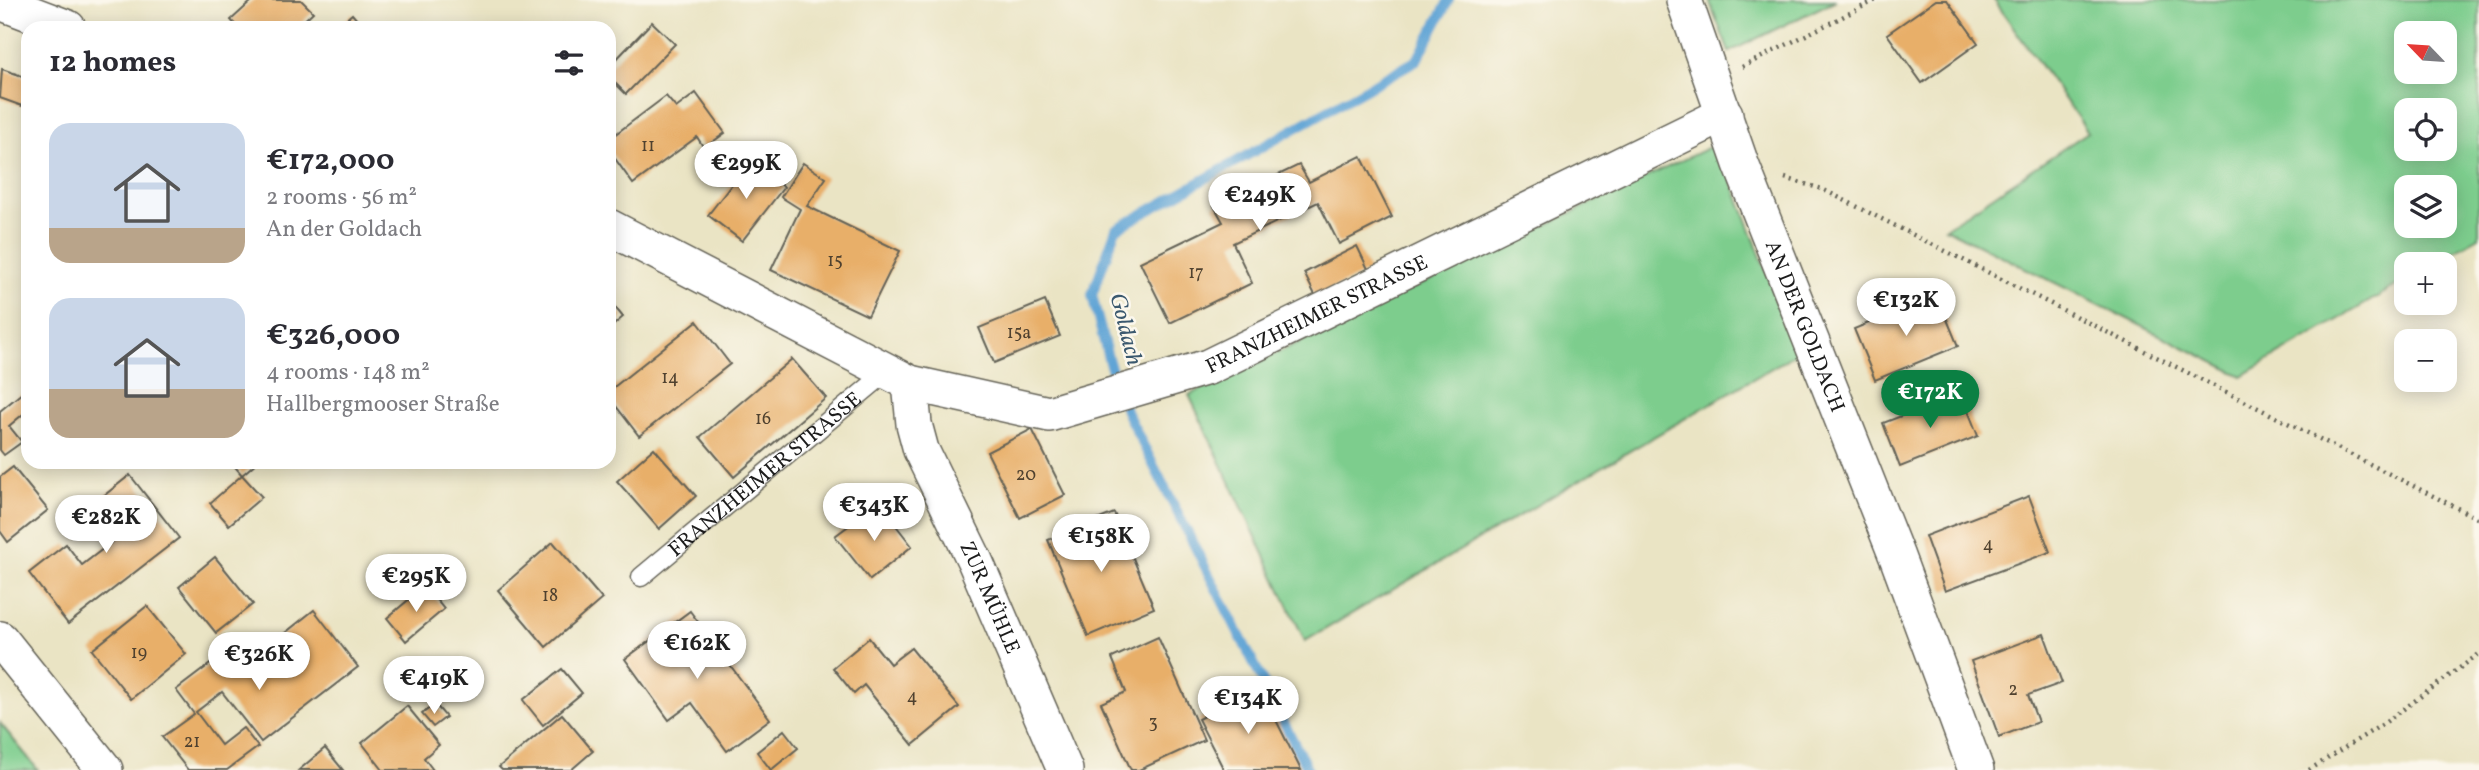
<!DOCTYPE html>
<meta charset="utf-8">
<style>
body{margin:0;font-family:Vollkorn,serif;background:#f7f7f7;color:#2b2b33;height:100vh;display:flex;flex-direction:column;font-size:26px;white-space:nowrap}
*{box-sizing:border-box;margin:0}
p{font-size:23px;color:#7c7c81}
.icon{flex:none;width:38px;height:38px;fill:none;stroke:currentColor;stroke-width:2;stroke-linecap:round;stroke-linejoin:round}
.map{position:relative;flex:1;overflow:hidden}
.sheet{position:absolute;left:21px;top:21px;width:595px;height:448px;display:flex;flex-direction:column;background:#fff;border-radius:21px;box-shadow:0 4px 18px #0003}
.sheet>*{flex:none}
.needle{width:46px;rotate:295deg}
.buttons{position:absolute;left:2394px;top:21px;display:grid;gap:14px}
.buttons a{display:grid;place-items:center;width:63px;height:63px;border-radius:14px;background:#fff;box-shadow:0 4px 18px #0003;font-size:35px}
.price{position:absolute;translate:-50% -60px;padding:0 16px;border-radius:24px;background:#fff;color:#222;font-size:23px;line-height:46px;filter:drop-shadow(0 2px 4px #0008)}
.price::after{content:'';position:absolute;left:50%;top:42px;width:21px;height:16px;margin-left:-10px;background:inherit;clip-path:polygon(0 0,100% 0,50% 100%)}
.price.selected{background:#0b8043;color:#fff}
ul{padding:0;list-style:none}
li{display:flex;align-items:center;gap:21px;height:175px;padding:0 28px}
li span{display:grid;place-items:center;flex:none;width:196px;height:140px;border-radius:21px;color:#555}
li>.icon{margin-inline-start:auto}
span .icon{width:84px;height:84px;fill:#fffc;stroke-width:1}
li b{font-size:30px}
h2{display:flex;justify-content:space-between;align-items:center;height:84px;padding:0 28px;font-size:30px}
.map>svg:first-child{display:block}
</style>
<div class="map">
<svg width="2479" height="770" viewBox="0 0 2479 770">
<rect width="100%" height="100%" fill="#fbf7ec"/>
<filter id="ink" filterUnits="userSpaceOnUse"><feTurbulence type="fractalNoise" baseFrequency=".0143" numOctaves="2"/><feDisplacementMap in="SourceGraphic" scale="14" xChannelSelector="R" yChannelSelector="G"/><feConvolveMatrix kernelMatrix="1 2 1 2 8 2 1 2 1" color-interpolation-filters="sRGB"/></filter>
<filter id="wash" filterUnits="userSpaceOnUse"><feTurbulence type="fractalNoise" baseFrequency=".00686" numOctaves="4" result="noise"/><feDisplacementMap in="SourceGraphic" scale="28" xChannelSelector="R" yChannelSelector="G"/><feGaussianBlur stdDeviation="1.57" result="paint"/><feColorMatrix in="noise" values="0 0 0 0 0 0 0 0 0 0 0 0 0 0 0 0 0 1.4 0 .05"/><feComposite in="paint" operator="in"/></filter>
<g filter="url(#wash)">
<rect width="100%" height="100%" fill="#eae4c4"/>
<g fill="#7dcd8d" stroke="#4c7454" stroke-width="2" fill-rule="evenodd">
<path d="M 1709,0 L 1836,0 L 1729,52 Z"/>
<path d="M 1994,0 L 2479,0 L 2479,237 L 2432,264 L 2406,264 L 2406,280 L 2242,376 L 1945,228 L 2088,132 ZM 2406,33 L 2445,33 L 2445,72 L 2406,72 ZM 2406,110 L 2445,110 L 2445,149 L 2406,149 ZM 2406,187 L 2445,187 L 2445,226 L 2406,226 Z"/>
<path d="M 1718,143 L 1797,353 L 1305,641 L 1189,395 Z"/>
<path d="M 0,723 L 38,770 L 0,770 Z"/>
</g>
<g fill="none" stroke-linecap="round" stroke-linejoin="round">
<path stroke="#60a4d5" stroke-width="10" d="M 1308,770 L 1127,413 L 1109,362 L 1092,295 L 1116,229 L 1417,60 L 1449,0"/>
</g>
<g id="blocks">
<g fill="#e8af69">
<path d="M 253,0 L 301,0 L 313,12 L 296,28 L 238,28 L 231,20 Z"/>
<path d="M 1936,0 L 1947,0 L 1978,43 L 1922,83 L 1887,34 Z"/>
<path d="M 352,14 L 364,28 L 336,28 Z"/>
<path d="M 652,22 L 675,44 L 626,94 L 614,82 L 609,87 L 609,67 Z"/>
<path d="M 2,69 L 28,78 L 28,89 L 22,106 L 0,98 Z"/>
<path d="M 696,93 L 725,133 L 704,148 L 697,137 L 633,184 L 609,150 L 609,139 L 666,96 L 676,108 Z"/>
<path d="M 1361,156 L 1392,217 L 1339,244 L 1318,202 L 1233,243 L 1252,283 L 1170,323 L 1140,262 L 1223,222 L 1214,206 L 1299,165 L 1309,182 Z"/>
<path d="M 750,161 L 784,187 L 742,241 L 708,215 Z"/>
<path d="M 803,163 L 826,178 L 807,206 L 900,251 L 868,316 L 771,270 L 800,209 L 781,197 Z"/>
<path d="M 1357,246 L 1369,271 L 1316,297 L 1304,273 Z"/>
<path d="M 1937,295 L 1958,346 L 1875,380 L 1854,329 Z"/>
<path d="M 609,300 L 623,317 L 609,329 Z"/>
<path d="M 1045,301 L 1060,336 L 994,363 L 979,328 Z"/>
<path d="M 697,321 L 730,364 L 639,436 L 609,397 L 609,391 Z"/>
<path d="M 792,359 L 826,398 L 734,477 L 700,437 Z"/>
<path d="M 28,388 L 28,410 L 9,426 L 22,442 L 4,455 L 0,450 L 0,411 Z"/>
<path d="M 1961,393 L 1978,436 L 1900,467 L 1883,423 Z"/>
<path d="M 1032,429 L 1065,495 L 1020,518 L 987,452 Z"/>
<path d="M 654,448 L 696,496 L 659,529 L 617,481 Z"/>
<path d="M 231,462 L 257,462 L 242,475 L 262,497 L 229,525 L 210,503 L 242,475 Z"/>
<path d="M 13,467 L 48,510 L 8,542 L 0,531 L 0,477 Z"/>
<path d="M 130,475 L 179,538 L 68,624 L 29,573 L 66,544 L 82,565 L 130,528 L 117,511 L 114,514 L 101,498 Z"/>
<path d="M 2029,496 L 2050,552 L 1945,591 L 1925,536 Z"/>
<path d="M 883,509 L 912,546 L 870,580 L 835,536 L 859,518 L 864,524 Z"/>
<path d="M 1114,513 L 1154,608 L 1088,636 L 1048,540 Z"/>
<path d="M 553,542 L 602,599 L 546,647 L 498,590 Z"/>
<path d="M 215,557 L 253,604 L 216,633 L 179,587 Z"/>
<path d="M 425,586 L 444,609 L 406,641 L 387,618 Z"/>
<path d="M 147,606 L 186,654 L 131,699 L 92,650 Z"/>
<path d="M 314,610 L 358,667 L 261,742 L 222,692 L 196,712 L 221,745 L 243,728 L 258,747 L 227,770 L 188,770 L 162,737 L 194,714 L 176,690 L 238,643 L 251,660 Z"/>
<path d="M 690,611 L 770,719 L 727,751 L 692,703 L 669,720 L 625,659 Z"/>
<path d="M 2044,634 L 2062,683 L 2028,695 L 2038,722 L 1999,737 L 1971,661 Z"/>
<path d="M 1158,637 L 1204,740 L 1139,770 L 1131,770 L 1101,703 L 1126,692 L 1112,658 Z"/>
<path d="M 869,638 L 890,664 L 911,648 L 959,707 L 913,745 L 864,685 L 854,694 L 833,668 Z"/>
<path d="M 562,669 L 582,693 L 543,725 L 523,700 Z"/>
<path d="M 1260,688 L 1301,770 L 1224,770 L 1198,719 Z"/>
<path d="M 435,704 L 446,717 L 433,727 L 422,714 Z"/>
<path d="M 407,706 L 439,745 L 424,758 L 433,770 L 383,770 L 362,743 Z"/>
<path d="M 562,714 L 593,751 L 571,770 L 502,770 L 499,767 Z"/>
<path d="M 784,730 L 798,748 L 771,770 L 757,752 Z"/>
<path d="M 325,748 L 343,770 L 299,770 Z"/>
</g>
</g>
</g>
<g filter="url(#ink)">
<use href="#blocks" fill-opacity="0" stroke="#646257" stroke-width="2"/>
<g fill="none" stroke-linecap="round" stroke-linejoin="round">
<g stroke="#646257" stroke-width="21">
<g id="service">
<path id="s1" d="M 641,577 L 888,371"/>
</g>
</g>
<g stroke="#646257" stroke-width="38">
<g id="minor">
<path id="s2" d="M 1684,0 L 1741,164 L 1897,557 L 1976,770"/>
<path d="M 0,2 L 68,28"/>
<path id="s3" d="M 609,227 L 910,383 L 1049,414 L 1208,367 L 1725,114"/>
<path id="s4" d="M 910,383 L 914,424 L 921,450 L 975,561 L 1065,770"/>
<path d="M 0,639 L 105,770"/>
</g>
</g>
<g stroke="#646257" stroke-width="4.5" stroke-dasharray="2 5" stroke-linecap="butt">
<path d="M 1742,67 L 1876,0"/>
<path d="M 1785,178 L 1822,189 L 2479,519"/>
<path d="M 2309,770 L 2383,724 L 2479,654"/>
</g>
<use href="#service" stroke="#fff" stroke-width="18"/>
<use href="#minor" stroke="#fff" stroke-width="35"/>
</g>
</g>
<g text-anchor="middle" stroke-width="5" stroke-linejoin="round" paint-order="stroke">
<g font-size="18" fill="#4f412f">
<text x="648" y="151">11</text>
<text x="835" y="266">15</text>
<text x="1196" y="278">17</text>
<text x="1019" y="338">15a</text>
<text x="670" y="383">14</text>
<text x="763" y="424">16</text>
<text x="1026" y="480">20</text>
<text x="1988" y="550">4</text>
<text x="550" y="601">18</text>
<text x="139" y="658">19</text>
<text x="2013" y="695">2</text>
<text x="912" y="702">4</text>
<text x="1153" y="728">3</text>
<text x="192" y="747">21</text>
</g>
<g font-size="21" fill="#1c1c1c" stroke="#fbf7ec">
<text dy="7" stroke="none"><textPath href="#s3" startOffset="768">FRANZHEIMER STRASSE</textPath></text>
<text dy="7" stroke="none"><textPath href="#s2" startOffset="348">AN DER GOLDACH</textPath></text>
<text dy="7" stroke="none"><textPath href="#s1" startOffset="161">FRANZHEIMER STRASSE</textPath></text>
<text dy="7" stroke="none"><textPath href="#s4" startOffset="231">ZUR MÜHLE</textPath></text>
</g>
<g font-size="23" font-style="italic" fill="#3b596f" stroke="#fbf7ec">
<text transform="translate(1127 329) rotate(76)" y="8">Goldach</text>
</g>
</g>
</svg>
<div class="buttons">
<a><svg class="needle" viewBox="-14 -14 28 28"><path d="M0-13l5 13h-10z" fill="#e53935"/><path d="M0 13l5-13h-10z" fill="#7c7c81"/></svg></a>
<a><svg class="icon" aria-label="locate" viewBox="0 0 24 24"><circle cx="12" cy="12" r="6"/><path d="M12 2v4M12 18v4M2 12h4M18 12h4"/></svg></a>
<a><svg class="icon" aria-label="layers" viewBox="0 0 24 24"><path d="M12 4l9 5-9 5-9-5zM3 14l9 5 9-5"/></svg></a>
<a>+</a>
<a>−</a>
</div>
<b class="price" style="left:746px;top:201px">€299K</b>
<b class="price" style="left:1260px;top:233px">€249K</b>
<b class="price" style="left:1906px;top:338px">€132K</b>
<b class="price selected" style="left:1930px;top:430px">€172K</b>
<b class="price" style="left:874px;top:543px">€343K</b>
<b class="price" style="left:106px;top:555px">€282K</b>
<b class="price" style="left:1101px;top:574px">€158K</b>
<b class="price" style="left:416px;top:614px">€295K</b>
<b class="price" style="left:697px;top:681px">€162K</b>
<b class="price" style="left:259px;top:692px">€326K</b>
<b class="price" style="left:434px;top:716px">€419K</b>
<b class="price" style="left:1248px;top:736px">€134K</b>
<section class="sheet">
<h2>12 homes<svg class="icon" aria-label="filters" viewBox="0 0 24 24"><path d="M4 7h16M4 17h16"/><circle cx="9" cy="7" r="2"/><circle cx="15" cy="17" r="2"/></svg></h2>
<ul>
<li><span style="background:linear-gradient(#c9d6e8 75%,#b9a48a 0)"><svg class="icon" aria-label="home" viewBox="0 0 24 24"><path d="M3 11l9-7 9 7M6 9v11h12V9"/></svg></span><div><b>€172,000</b><p>2 rooms · 56 m²</p><p>An der Goldach</p></div></li>
<li><span style="background:linear-gradient(#c9d6e8 65%,#b9a48a 0)"><svg class="icon" aria-label="home" viewBox="0 0 24 24"><path d="M3 11l9-7 9 7M6 9v11h12V9"/></svg></span><div><b>€326,000</b><p>4 rooms · 148 m²</p><p>Hallbergmooser Straße</p></div></li>
</ul>
</section>
</div>
